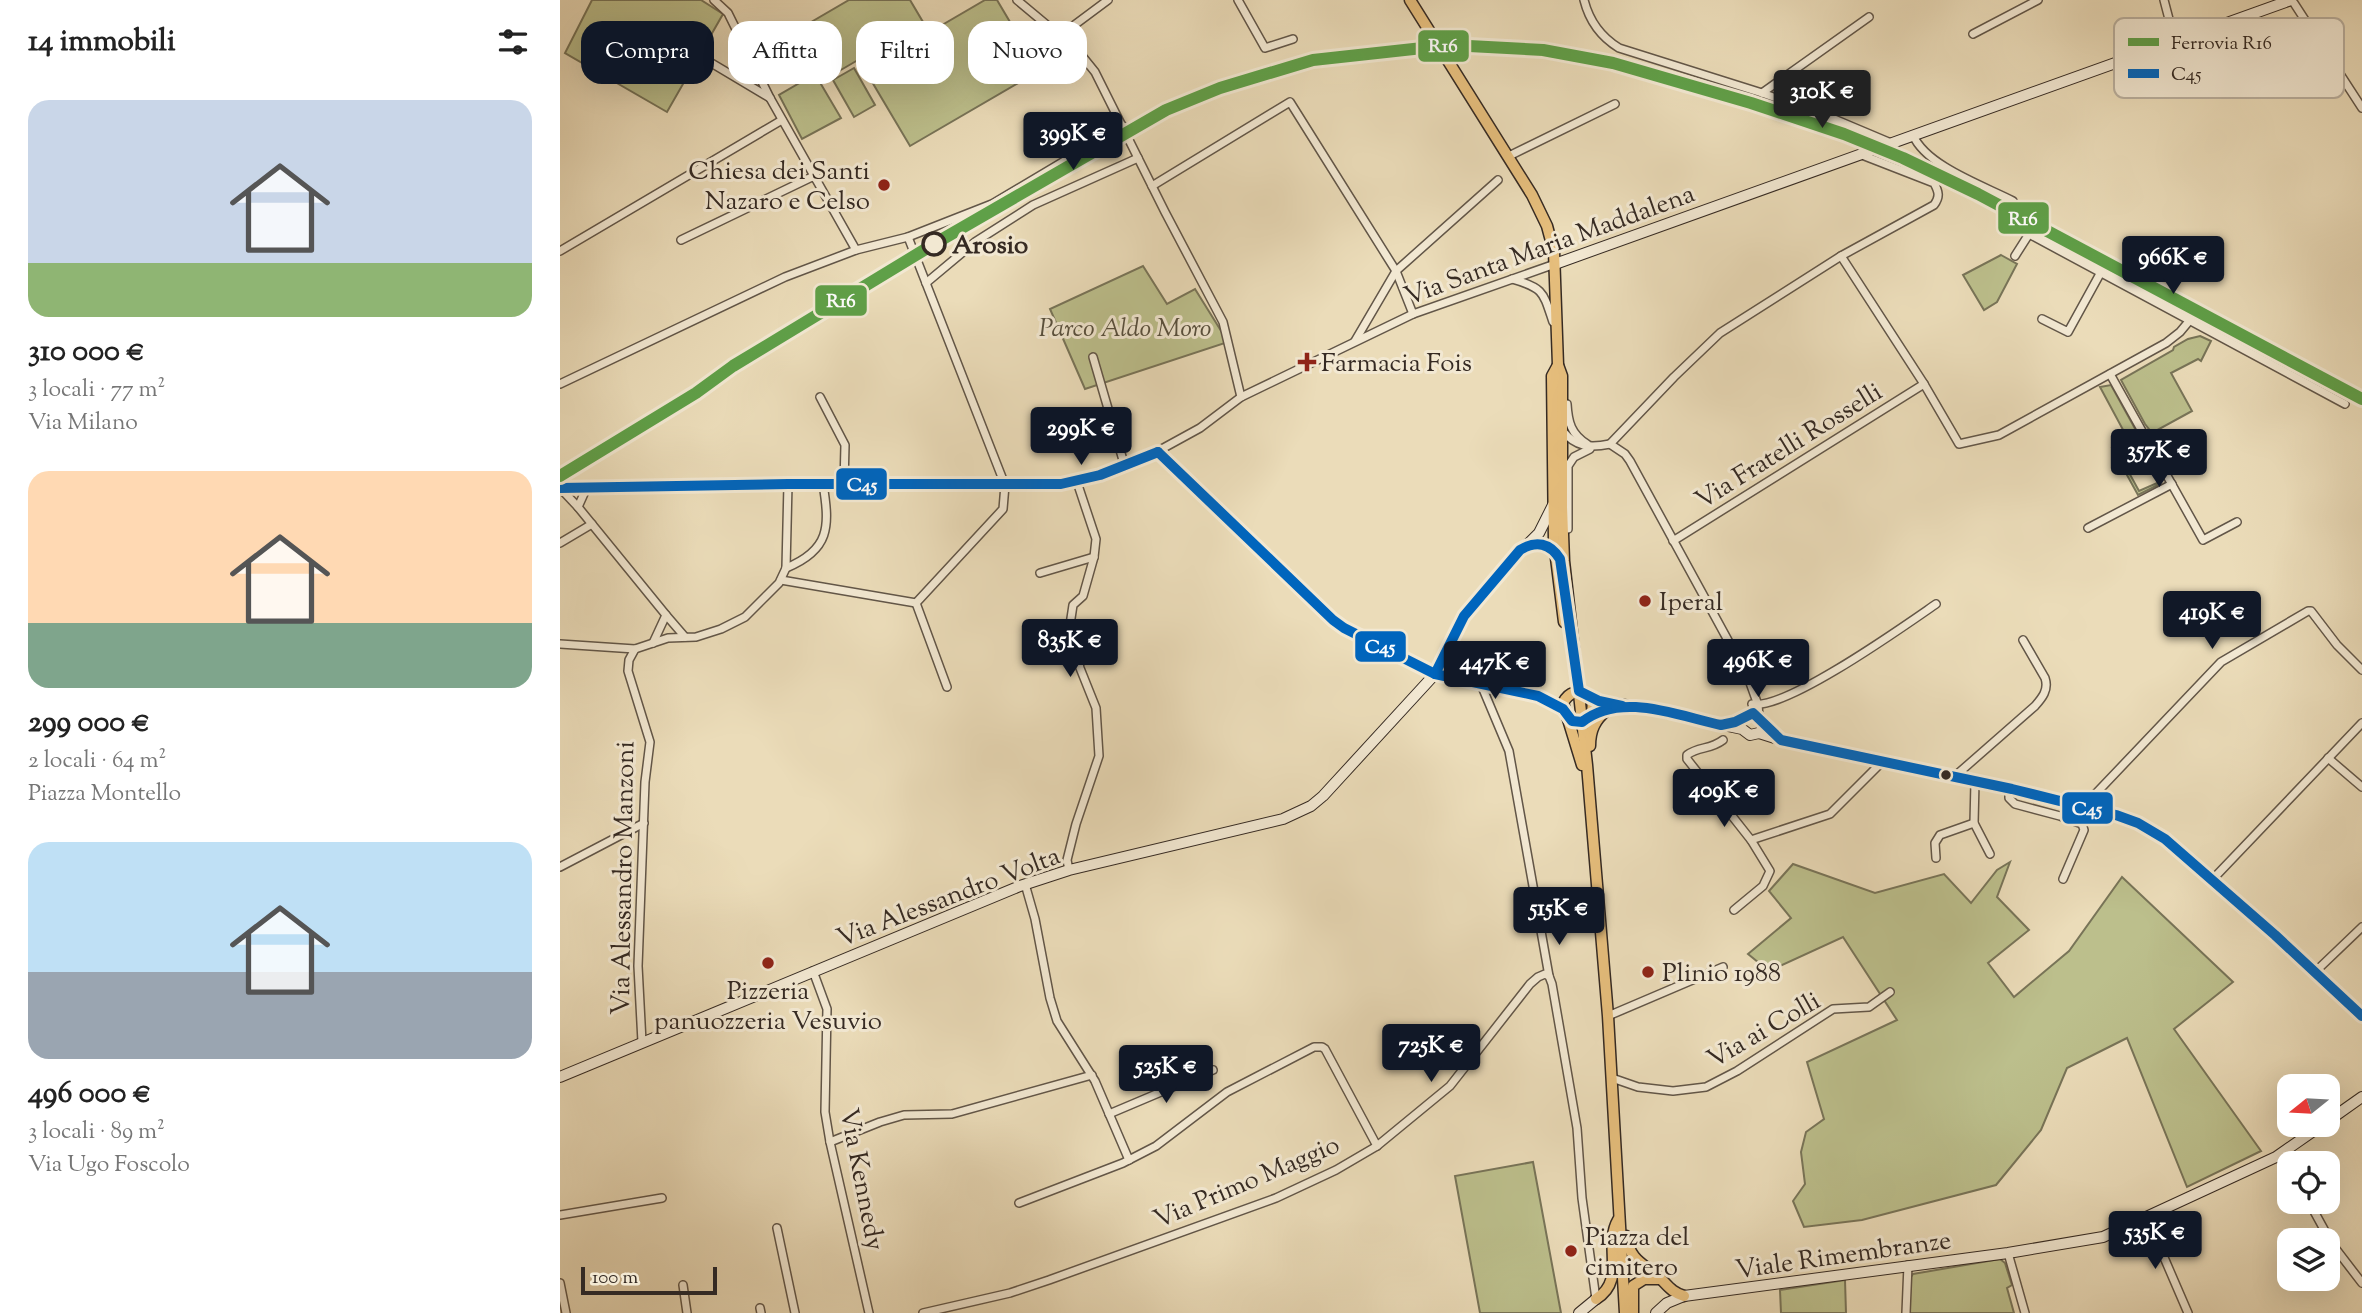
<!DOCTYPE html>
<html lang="it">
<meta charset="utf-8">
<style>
body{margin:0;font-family:"Sorts Mill Goudy",serif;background:#f2f2f2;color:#222;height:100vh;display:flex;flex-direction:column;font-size:26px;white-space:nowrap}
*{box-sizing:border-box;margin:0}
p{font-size:23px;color:#767676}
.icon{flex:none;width:38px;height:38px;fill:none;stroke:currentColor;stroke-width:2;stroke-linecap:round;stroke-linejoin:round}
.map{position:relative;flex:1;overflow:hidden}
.panel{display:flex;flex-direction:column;background:#fff;width:560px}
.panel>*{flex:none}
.banner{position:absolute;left:21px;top:21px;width:665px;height:63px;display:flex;gap:14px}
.needle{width:46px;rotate:252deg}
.tools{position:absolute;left:1717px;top:1074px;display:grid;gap:14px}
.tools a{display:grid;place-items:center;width:63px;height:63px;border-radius:14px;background:#fff;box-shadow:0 7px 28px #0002;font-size:35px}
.scale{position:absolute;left:21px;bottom:18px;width:136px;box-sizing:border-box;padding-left:7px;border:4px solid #352a23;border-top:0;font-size:19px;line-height:24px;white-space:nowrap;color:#352a23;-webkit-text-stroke:5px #f2e8d2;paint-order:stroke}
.price{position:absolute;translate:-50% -60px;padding:0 16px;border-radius:7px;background:#111827;color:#fff;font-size:23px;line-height:46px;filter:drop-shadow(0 2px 4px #0008)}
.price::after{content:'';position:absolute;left:50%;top:42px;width:21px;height:16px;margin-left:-10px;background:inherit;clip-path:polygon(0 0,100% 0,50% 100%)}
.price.on{background:#222;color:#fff}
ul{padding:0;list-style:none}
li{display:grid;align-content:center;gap:14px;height:371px;padding:0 28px}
li span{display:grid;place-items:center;height:217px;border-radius:21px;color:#555}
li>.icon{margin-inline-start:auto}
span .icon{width:126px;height:126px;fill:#fffc;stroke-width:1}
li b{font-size:30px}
h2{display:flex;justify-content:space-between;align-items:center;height:84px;padding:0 28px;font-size:30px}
.pill{padding:0 24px;border-radius:21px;background:#fff;box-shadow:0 7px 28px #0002;font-size:24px;line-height:63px}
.pill.on{background:#111827;color:#fff}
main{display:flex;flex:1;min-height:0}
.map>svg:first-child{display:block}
</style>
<main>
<section class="panel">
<h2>14 immobili<svg class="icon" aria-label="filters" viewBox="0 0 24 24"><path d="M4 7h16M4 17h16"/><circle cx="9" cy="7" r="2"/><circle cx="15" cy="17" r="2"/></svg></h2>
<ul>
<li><span style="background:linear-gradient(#c9d6e8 75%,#8fb573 0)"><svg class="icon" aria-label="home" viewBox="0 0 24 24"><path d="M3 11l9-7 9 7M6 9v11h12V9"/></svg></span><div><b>310 000 €</b><p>3 locali · 77 m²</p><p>Via Milano</p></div></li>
<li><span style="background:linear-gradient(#ffd9b3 70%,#7fa58c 0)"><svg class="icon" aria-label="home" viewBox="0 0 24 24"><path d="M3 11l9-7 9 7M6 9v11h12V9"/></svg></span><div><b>299 000 €</b><p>2 locali · 64 m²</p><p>Piazza Montello</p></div></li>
<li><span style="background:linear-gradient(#bfe0f5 60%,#9aa5b1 0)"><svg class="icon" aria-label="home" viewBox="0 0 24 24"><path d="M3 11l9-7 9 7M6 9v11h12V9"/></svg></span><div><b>496 000 €</b><p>3 locali · 89 m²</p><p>Via Ugo Foscolo</p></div></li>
</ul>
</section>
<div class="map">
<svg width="1802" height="1313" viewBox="0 0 1802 1313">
<rect width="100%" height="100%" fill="#ebdcb9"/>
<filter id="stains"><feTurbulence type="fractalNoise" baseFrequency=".00286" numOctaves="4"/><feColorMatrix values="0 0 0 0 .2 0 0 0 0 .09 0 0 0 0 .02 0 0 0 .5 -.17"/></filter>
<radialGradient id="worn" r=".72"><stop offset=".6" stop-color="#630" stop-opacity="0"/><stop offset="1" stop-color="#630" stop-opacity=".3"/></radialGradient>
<g fill="#bcbf8c" stroke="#787458" stroke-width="2">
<path d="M 32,0 L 141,0 L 163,14 L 107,112 L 5,53 Z"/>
<path d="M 289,0 L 350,0 L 363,22 L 262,81 L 234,32 Z"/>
<path d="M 425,0 L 437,0 L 479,71 L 350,146 L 305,70 Z"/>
<path d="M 294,68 L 315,105 L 294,117 L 273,80 Z"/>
<path d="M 255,74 L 281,118 L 242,139 L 219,95 Z"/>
<path d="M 1441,255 L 1457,264 L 1437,302 L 1424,310 L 1403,275 Z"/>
<path d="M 583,266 L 607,304 L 635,289 L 668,342 L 525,389 L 490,309 Z"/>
<path d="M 1640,336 L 1651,341 L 1641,361 L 1638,359 L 1611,373 L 1632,411 L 1592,433 L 1585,424 L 1561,380 L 1613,350 L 1614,347 L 1628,339 Z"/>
<path d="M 1551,385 L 1589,454 L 1586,455 L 1576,438 L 1556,449 L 1579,491 L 1597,483 L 1598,485 L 1578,495 L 1552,448 L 1568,439 L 1540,387 Z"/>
<path d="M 1450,862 L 1437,897 L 1469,930 L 1428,963 L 1454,997 L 1509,951 L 1562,877 L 1673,982 L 1614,1029 L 1701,1151 L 1627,1187 L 1567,1038 L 1507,1068 L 1481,1130 L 1436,1185 L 1302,1220 L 1244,1227 L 1233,1201 L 1245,1184 L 1241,1152 L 1246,1132 L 1264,1119 L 1247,1062 L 1337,1020 L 1283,937 L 1209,971 L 1188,954 L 1231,918 L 1209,891 L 1233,864 L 1315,893 L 1384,874 L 1411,903 L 1437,870 Z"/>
<path d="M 973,1162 L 1001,1313 L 920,1313 L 895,1176 Z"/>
<path d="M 1440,1259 L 1445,1263 L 1452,1285 L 1447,1288 L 1454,1313 L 1349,1313 L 1351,1277 L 1353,1274 Z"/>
<path d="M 1285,1280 L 1286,1313 L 1221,1313 L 1220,1290 Z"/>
</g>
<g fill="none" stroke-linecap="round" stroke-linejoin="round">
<g stroke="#625648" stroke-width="10">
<g id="street">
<path d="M 154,0 L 168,13 L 210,98 L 296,250"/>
<path d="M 457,0 L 518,51 L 535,72 L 605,212 L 663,322 L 681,397"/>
<path d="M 678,0 L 705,48 L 733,39"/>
<path d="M 1024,0 C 1029,20 1041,37 1059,48 L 1202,93 L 1267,116 L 1331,143"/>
<path d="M 1604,0 L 1615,42"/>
<path d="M 1732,0 L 1802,108"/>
<path d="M 1413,34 L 1478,0"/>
<path d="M 501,35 L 548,0"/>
<path d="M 148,61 L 210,98"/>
<path d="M 1202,93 L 1309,17"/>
<path d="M 1353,135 C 1366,166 1424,186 1453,201"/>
<path d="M 1302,155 L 1374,183 C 1379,192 1380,197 1374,205 L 1281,256 L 1364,384 L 1399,444 L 1439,435 L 1606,343 L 1620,332 L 1630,320"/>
<path d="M 949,156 L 1055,104"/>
<path d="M 592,186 L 730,102 L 836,271 L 853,314"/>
<path d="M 348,237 L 445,485 L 443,509 L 356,603 L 387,687"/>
<path d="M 121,240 L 256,175"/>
<path d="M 0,251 L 222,120"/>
<path d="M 1455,256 L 1469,234 L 1785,404"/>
<path d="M 952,279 C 984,288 983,292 993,322"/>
<path d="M 366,283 L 415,242 L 473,205 L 578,158"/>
<path d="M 1482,319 L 1508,332 L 1541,272"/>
<path d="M 795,341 L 836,271 L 938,180"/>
<path d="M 533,357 L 565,467"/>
<path d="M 1550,374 L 1643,540 L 1677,522"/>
<path d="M 0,384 L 225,277 L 296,250 L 348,237 L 432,204 L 563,126"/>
<path d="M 260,397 L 285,445 L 284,484"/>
<path d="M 1007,404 C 1008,422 1011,434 1027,444"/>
<path d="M 1003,431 C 1015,447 1030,448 1050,444 L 1114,377 L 1160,333 L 1281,256"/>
<path d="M 1050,444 L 1065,454 L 1070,461 L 1188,677 L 1198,705 L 1199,716"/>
<path d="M 598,452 L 622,477 L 726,573 L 773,620 L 875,674"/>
<path d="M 0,488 L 228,484 L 445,485 L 517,482 L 578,462 L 640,428 L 681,397 L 853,314 L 995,264"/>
<path d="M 0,488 L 18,507 L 27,487"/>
<path d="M 18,507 L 106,615"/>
<path d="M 1528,528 L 1612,484"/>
<path d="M 1008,529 L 1008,466 L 1014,457 L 1030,449"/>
<path d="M 1113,541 L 1364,384"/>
<path d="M 0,543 L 32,524"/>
<path d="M 226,568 C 270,550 270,527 263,484"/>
<path d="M 480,573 L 534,557"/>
<path d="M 221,580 L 356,603"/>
<path d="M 93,643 L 106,615 L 125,637"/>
<path d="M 0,644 L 75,649"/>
<path d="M 920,682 L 949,751 L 989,976"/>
<path d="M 1192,704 C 1225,711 1344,626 1376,604"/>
<path d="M 1163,740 C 1150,750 1139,746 1127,755 L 1127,759 L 1191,840 L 1270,814 L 1322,762"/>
<path d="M 1768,758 L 1802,787"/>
<path d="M 1394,777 L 1475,706 C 1482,698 1489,690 1485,678 L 1463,640"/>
<path d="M 1415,782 L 1414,823 L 1430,854"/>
<path d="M 1449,789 L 1449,798 L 1455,804 L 1500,816 L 1522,824 L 1524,830 L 1503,879"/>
<path d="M 1523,807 L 1661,662 L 1748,611 L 1751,611 L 1777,645 L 1802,670"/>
<path d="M 1376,858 L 1375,843 L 1380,835 L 1414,823"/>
<path d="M 0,867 L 84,823"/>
<path d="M 509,870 L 507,860 L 516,824 L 539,756 L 536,708 L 520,668 L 510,625 L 513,605 L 523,596 L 534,557 L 536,539 L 517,482"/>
<path d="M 1652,880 L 1802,723"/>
<path d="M 465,884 L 475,919 L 490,998 L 497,1021 L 535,1081 L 569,1160"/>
<path d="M 1174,910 L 1203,886 L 1210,871 L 1191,840"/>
<path d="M 253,971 L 267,1009 L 265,1112 L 270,1142 L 309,1313"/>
<path d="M 1755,972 L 1802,927"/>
<path d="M 1048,1016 L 1163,967"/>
<path d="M 82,1042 L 78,966 L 85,782 L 90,742 L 68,671 L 69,660 L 75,649 L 108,638 L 136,637 L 161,629 L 185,617 L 219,583 L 226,568 L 228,484"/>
<path d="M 1052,1078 L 1078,1087 L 1113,1091 L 1146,1087 L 1177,1071 L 1273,1009 L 1309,1007 L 1330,992"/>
<path d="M 549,1114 L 653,1070"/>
<path d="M 270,1142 L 320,1122 L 344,1115 L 392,1114 L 532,1075"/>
<path d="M 1722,1154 L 1729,1166"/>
<path d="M 1749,1202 L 1772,1244 L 1802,1283"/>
<path d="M 459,1203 L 563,1163 L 596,1146 L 667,1092 L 754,1047 L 762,1047 L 765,1049 L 817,1146"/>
<path d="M 0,1215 L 102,1198"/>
<path d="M 1587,1218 L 1628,1313"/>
<path d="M 217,1228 L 235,1313"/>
<path d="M 1448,1253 L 1465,1313"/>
<path d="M 0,1283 L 6,1313"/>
<path d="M 123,1285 L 127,1313"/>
<path d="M 200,1308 L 201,1313"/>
<path d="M 363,1313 L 450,1293 L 489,1280 L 716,1198 L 776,1170 L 817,1146 L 890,1086 L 970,984 L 978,977 L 985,974 L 989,976 L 992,984 L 1017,1128 L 1022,1198 L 1036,1299"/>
<path d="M 1346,1313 L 1348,1265"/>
</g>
</g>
<g stroke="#352a23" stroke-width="12">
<g id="secondary">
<path d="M 995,264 L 1731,0"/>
<path d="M 968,544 L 979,533 L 993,505"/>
<path d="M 875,674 L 978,696 L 1003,709"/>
<path d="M 1029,696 L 1039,701 L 1073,706 L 1182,729 L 1190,735 L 1199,733"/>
<path d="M 1163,724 L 1182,719 L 1193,713 C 1203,716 1206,729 1215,736"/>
<path d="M 1199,733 L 1221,740 L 1452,789 L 1556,815 L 1578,823 L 1605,839 L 1715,935 L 1802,1016"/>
<path d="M 0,1077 L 460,886 L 509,870 L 723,819 L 751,806 L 763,796 L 875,674 L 904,616 L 960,550 C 972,541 983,541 995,551"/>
<path d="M 1768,1121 L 1802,1097"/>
<path d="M 1019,1313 L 1036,1299"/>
<path d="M 1096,1313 L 1107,1303 L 1124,1296 L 1448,1253 L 1543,1237 L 1716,1157 L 1762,1125"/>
</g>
</g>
<g stroke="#352a23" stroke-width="13">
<g id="primary">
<path d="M 850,0 L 972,195 L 987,226 L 994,252 L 998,365 L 1002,376 L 1002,507 L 1004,561 L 1027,765 L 1048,1016 L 1065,1313"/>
<path d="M 998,365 L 992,376 L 994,542 L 1004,622"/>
<path d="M 1008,718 L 1016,722 L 1027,719 C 1045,699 1015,679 1003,703 L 1022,765"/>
<path d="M 1030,746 C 1030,730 1035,720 1047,710"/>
<path d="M 1066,1236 C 1070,1262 1085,1264 1101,1279 C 1109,1287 1112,1292 1124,1296"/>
<path d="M 1036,1299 C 1067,1280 1043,1246 1058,1220"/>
<path d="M 1073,1313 L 1073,1286 L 1084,1279 L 1100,1279"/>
</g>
</g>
<use href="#street" stroke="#f2e8d2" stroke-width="7"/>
<use href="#secondary" stroke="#f2e8d2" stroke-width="10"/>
<use href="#primary" stroke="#e6be7c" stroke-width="10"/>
<g stroke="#f2e8d2" stroke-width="16">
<g id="bus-1">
<path d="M 598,452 L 773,620 L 784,628 L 875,674 L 978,696 L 1003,709 L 1012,721 L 1022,722 C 1061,691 1118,716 1161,725 L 1175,722 L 1193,713 L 1221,740 L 1452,789 L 1556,815 L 1578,823 L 1605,839 L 1715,935 L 1802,1016"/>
<path d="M 0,488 L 228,484 L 501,484 L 540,475 L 598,452"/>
<path d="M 875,674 L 904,616 L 960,550 C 976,540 990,543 1000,559 L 1019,691 L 1039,701 L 1062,706"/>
</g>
</g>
<use href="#bus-1" stroke="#0065bd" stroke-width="10"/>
<g stroke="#f2e8d2" stroke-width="18">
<path id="rail-1" d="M 0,476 L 136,393 L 173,366 L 374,244 L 606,110 L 660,88 L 753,60 L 890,45 L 983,50 L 1053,63 L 1191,103 L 1284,134 L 1343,158 L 1418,194 L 1802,399"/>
</g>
<use href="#rail-1" stroke="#5fa048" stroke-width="12"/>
</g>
<g fill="#8f2418" stroke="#f2e8d2" stroke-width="2.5">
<circle cx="324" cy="185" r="7"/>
<path d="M743.5 351.5h7v7h7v7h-7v7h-7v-7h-7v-7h7z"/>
<circle cx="1085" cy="601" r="7"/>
<circle cx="208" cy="963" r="7"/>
<circle cx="1088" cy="972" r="7"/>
<circle cx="1011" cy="1251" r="7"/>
</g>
<circle fill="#f2e8d2" stroke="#352a23" stroke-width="3.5" cx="374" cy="244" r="11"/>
<circle fill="#352a23" stroke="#f2e8d2" stroke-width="2.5" cx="1386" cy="775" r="6"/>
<g text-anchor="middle" stroke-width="6" stroke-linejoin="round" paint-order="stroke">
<g font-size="26" fill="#352a23" stroke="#f2e8d2" text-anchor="start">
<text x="310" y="179" text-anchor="end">Chiesa dei Santi<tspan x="310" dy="30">Nazaro e Celso</tspan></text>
<text x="761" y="371">Farmacia Fois</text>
<text x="1099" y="610">Iperal</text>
<text x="1102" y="981">Plinio 1988</text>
<text x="208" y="999" text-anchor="middle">Pizzeria<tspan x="208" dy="30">panuozzeria Vesuvio</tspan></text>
<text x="1025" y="1245">Piazza del<tspan x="1025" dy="30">cimitero</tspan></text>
</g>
<g font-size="26" font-weight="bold" fill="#352a23" stroke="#f2e8d2" text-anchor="start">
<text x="392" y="253">Arosio</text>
</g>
<g font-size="26" fill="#352a23" stroke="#f2e8d2">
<text transform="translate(989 244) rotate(-20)" y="9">Via Santa Maria Maddalena</text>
<text transform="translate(1228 445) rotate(-32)" y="9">Via Fratelli Rosselli</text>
<text transform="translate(62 878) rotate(-89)" y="9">Via Alessandro Manzoni</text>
<text transform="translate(388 896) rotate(-21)" y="9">Via Alessandro Volta</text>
<text transform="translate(1203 1029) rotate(-30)" y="9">Via ai Colli</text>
<text transform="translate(303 1179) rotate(79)" y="9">Via Kennedy</text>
<text transform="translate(686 1181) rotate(-23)" y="9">Via Primo Maggio</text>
<text transform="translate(1283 1254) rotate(-8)" y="9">Viale Rimembranze</text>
</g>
<g font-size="26" font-style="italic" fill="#574f3d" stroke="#f2e8d2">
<text x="565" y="336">Parco Aldo Moro</text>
</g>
</g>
<rect x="1554" y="18" width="230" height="80" rx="10" fill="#f2e8d2" stroke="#b9af9e" stroke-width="2"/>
<rect x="1568" y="38" width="31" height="8" fill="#5fa048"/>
<rect x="1568" y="69" width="31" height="9" fill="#0065bd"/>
<g font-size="19" fill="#352a23">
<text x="1611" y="49">Ferrovia R16</text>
<text x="1611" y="80">C45</text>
</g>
<g stroke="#f2e8d2" stroke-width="2.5">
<rect x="857" y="29" width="53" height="34" rx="7" fill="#5fa048"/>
<rect x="1437" y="201" width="53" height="34" rx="7" fill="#5fa048"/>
<rect x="254" y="284" width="54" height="33" rx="7" fill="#5fa048"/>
<rect x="275" y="467" width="53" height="34" rx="7" fill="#0065bd"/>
<rect x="794" y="630" width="53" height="33" rx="7" fill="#0065bd"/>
<rect x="1501" y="791" width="53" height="34" rx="7" fill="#0065bd"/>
</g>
<g font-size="19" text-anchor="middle" font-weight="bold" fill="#fff">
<text x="883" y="52">R16</text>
<text x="1463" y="225">R16</text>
<text x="281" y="307">R16</text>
<text x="302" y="491">C45</text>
<text x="820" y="653">C45</text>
<text x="1527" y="815">C45</text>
</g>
<rect width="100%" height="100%" filter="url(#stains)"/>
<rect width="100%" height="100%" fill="url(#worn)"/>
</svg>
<div class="tools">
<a><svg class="needle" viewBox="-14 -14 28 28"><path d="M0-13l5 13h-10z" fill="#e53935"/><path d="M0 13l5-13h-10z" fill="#767676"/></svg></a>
<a><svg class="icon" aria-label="locate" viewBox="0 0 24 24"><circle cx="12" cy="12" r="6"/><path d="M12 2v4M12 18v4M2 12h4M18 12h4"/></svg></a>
<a><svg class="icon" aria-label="layers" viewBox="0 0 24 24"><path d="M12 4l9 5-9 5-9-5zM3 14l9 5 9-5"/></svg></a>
</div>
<div class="scale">100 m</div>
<b class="price on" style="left:1262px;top:130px">310K €</b>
<b class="price" style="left:513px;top:172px">399K €</b>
<b class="price" style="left:1613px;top:296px">966K €</b>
<b class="price" style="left:521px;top:467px">299K €</b>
<b class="price" style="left:1599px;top:489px">357K €</b>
<b class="price" style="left:1652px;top:651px">419K €</b>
<b class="price" style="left:510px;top:679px">835K €</b>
<b class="price" style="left:1198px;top:699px">496K €</b>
<b class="price" style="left:935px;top:701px">447K €</b>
<b class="price" style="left:1164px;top:829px">409K €</b>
<b class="price" style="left:999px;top:947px">515K €</b>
<b class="price" style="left:871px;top:1084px">725K €</b>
<b class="price" style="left:606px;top:1105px">525K €</b>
<b class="price" style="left:1595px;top:1271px">535K €</b>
<div class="banner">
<a class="pill on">Compra</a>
<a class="pill">Affitta</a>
<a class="pill">Filtri</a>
<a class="pill">Nuovo</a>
</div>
</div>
</main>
